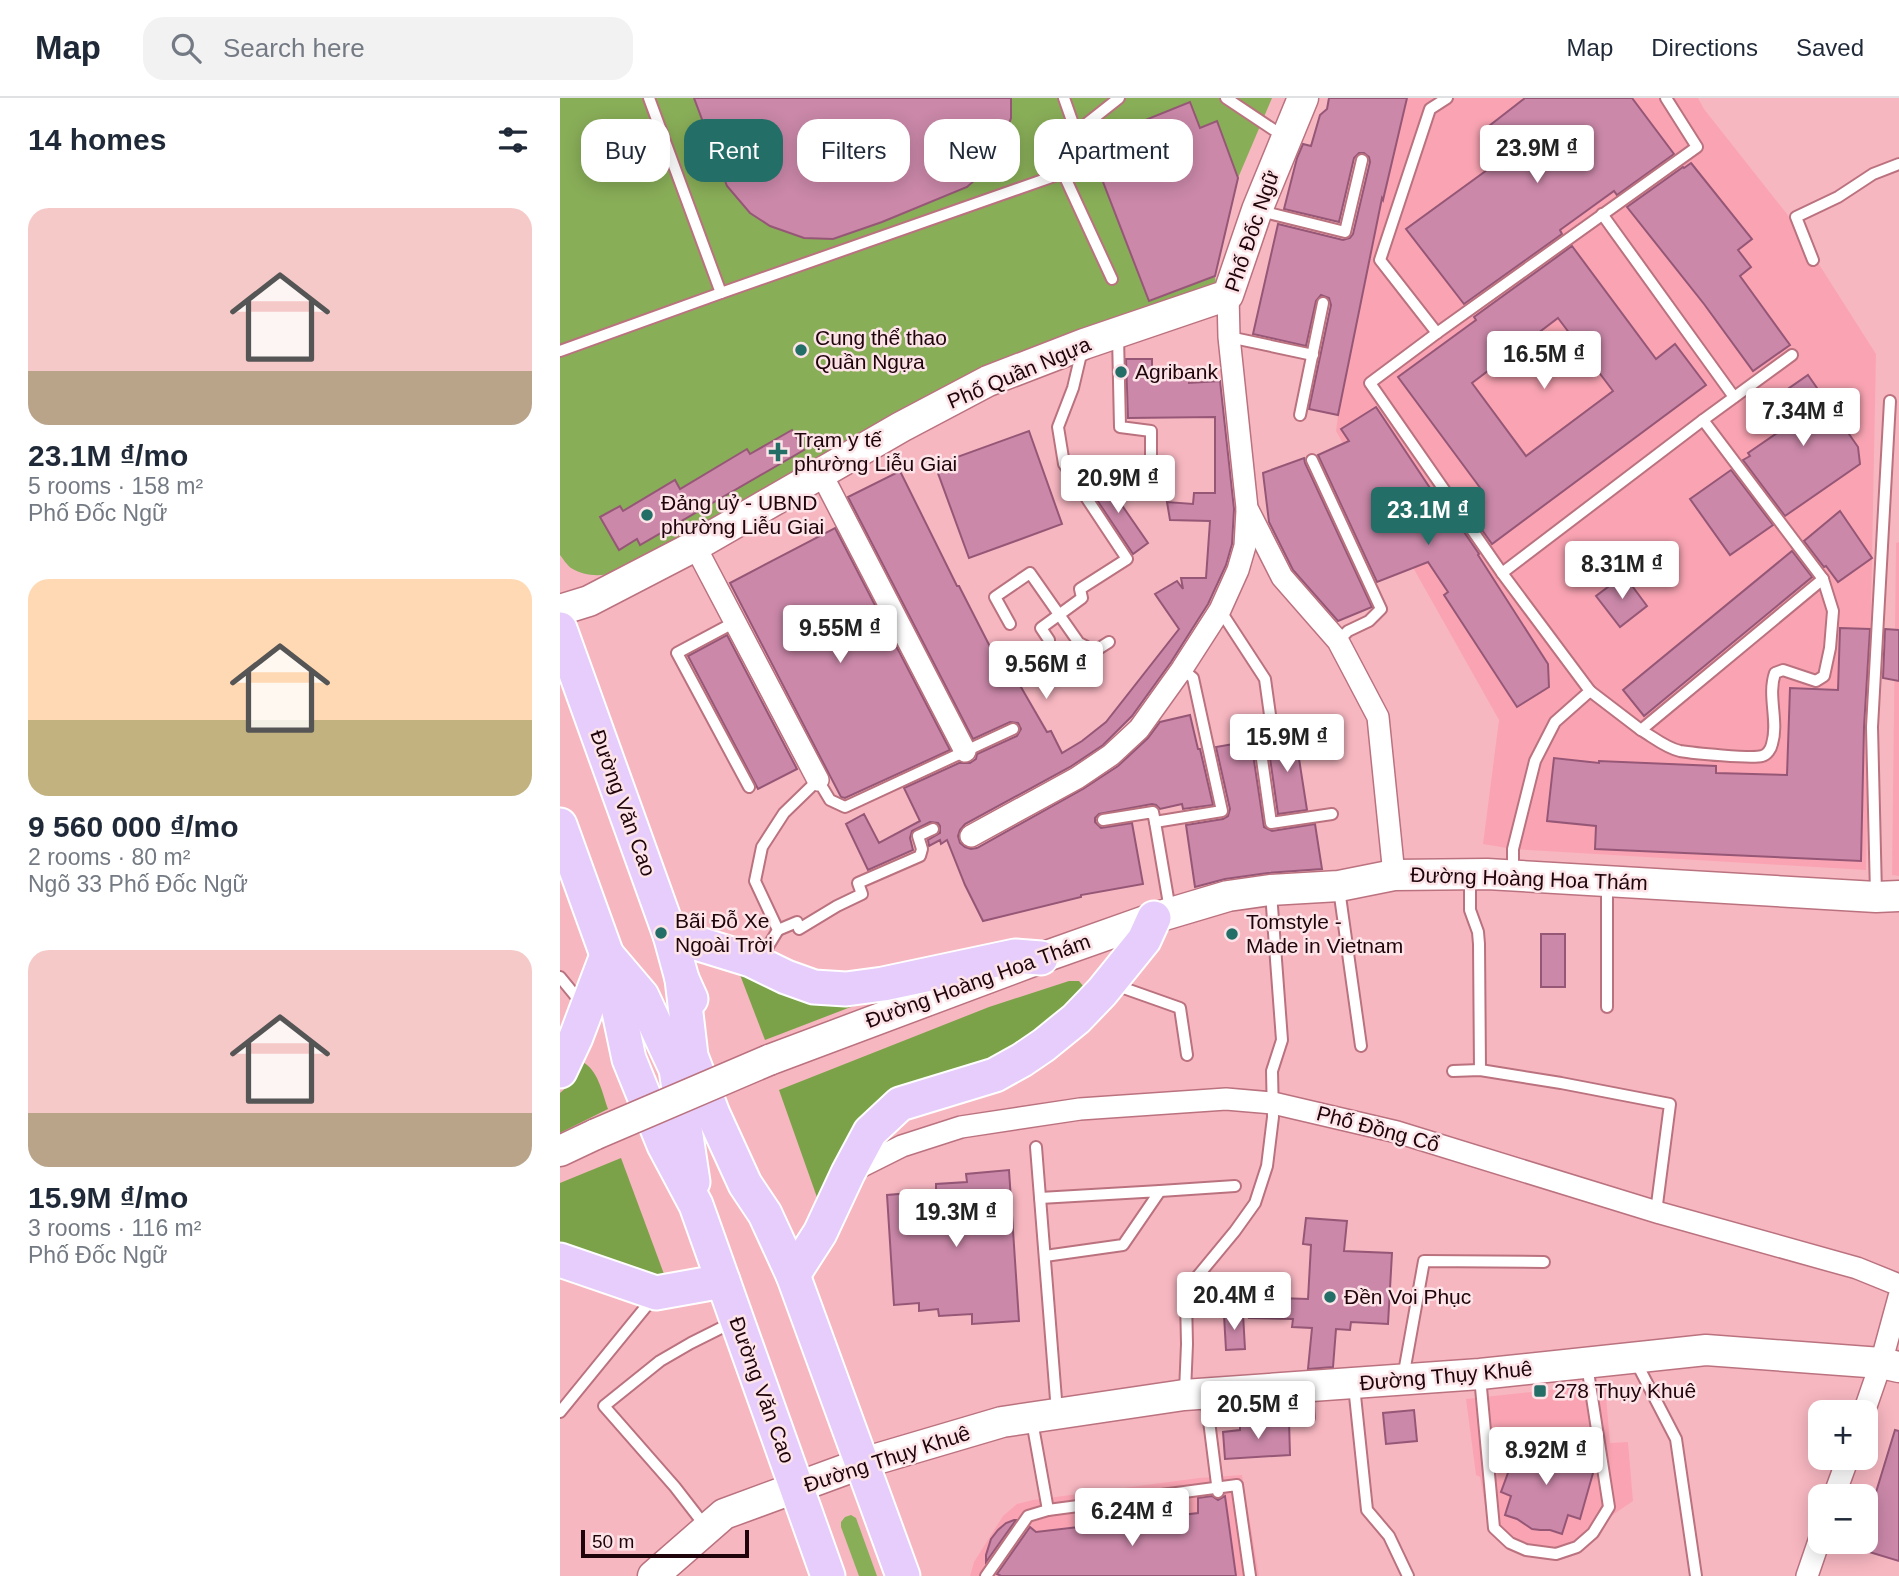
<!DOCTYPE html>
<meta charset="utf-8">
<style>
body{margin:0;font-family:Helvetica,sans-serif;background:#f2f2f3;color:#1f2937;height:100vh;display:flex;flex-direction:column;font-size:26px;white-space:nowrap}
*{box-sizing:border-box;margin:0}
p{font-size:23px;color:#747a83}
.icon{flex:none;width:38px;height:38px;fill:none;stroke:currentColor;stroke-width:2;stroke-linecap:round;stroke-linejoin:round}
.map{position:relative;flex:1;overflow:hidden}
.sheet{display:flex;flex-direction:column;background:#fff;width:560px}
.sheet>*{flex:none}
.guide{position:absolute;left:21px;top:21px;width:665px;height:63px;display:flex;gap:14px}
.tools{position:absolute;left:1248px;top:1302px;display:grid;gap:14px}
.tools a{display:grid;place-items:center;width:70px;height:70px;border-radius:14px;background:#fff;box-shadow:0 4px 18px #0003;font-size:35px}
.scale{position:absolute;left:21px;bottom:18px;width:168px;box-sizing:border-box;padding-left:7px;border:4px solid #1f050b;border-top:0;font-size:19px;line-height:24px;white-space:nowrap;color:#1f050b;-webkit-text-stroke:5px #fde4e8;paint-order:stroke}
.price{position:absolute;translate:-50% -60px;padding:0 16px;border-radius:7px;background:#fff;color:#222;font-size:23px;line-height:46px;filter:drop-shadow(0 2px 4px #0008)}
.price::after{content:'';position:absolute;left:50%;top:42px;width:21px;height:16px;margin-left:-10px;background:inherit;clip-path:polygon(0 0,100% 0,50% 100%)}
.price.on{background:#246e68;color:#fff}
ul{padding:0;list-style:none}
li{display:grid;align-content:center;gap:14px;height:371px;padding:0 28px}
li span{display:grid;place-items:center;height:217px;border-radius:21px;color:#555}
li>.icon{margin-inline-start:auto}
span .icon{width:126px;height:126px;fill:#fffc;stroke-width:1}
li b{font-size:30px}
h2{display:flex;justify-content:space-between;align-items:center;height:84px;padding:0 28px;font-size:30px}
.chip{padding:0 24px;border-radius:21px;background:#fff;box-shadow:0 4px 18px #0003;font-size:24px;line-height:63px}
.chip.on{background:#246e68;color:#fff}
header{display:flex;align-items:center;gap:42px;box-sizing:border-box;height:98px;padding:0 35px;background:#fff;border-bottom:2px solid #e0e1e3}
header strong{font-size:33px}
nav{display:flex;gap:38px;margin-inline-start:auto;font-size:24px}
.search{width:490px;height:63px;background:#f2f2f3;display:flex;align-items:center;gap:18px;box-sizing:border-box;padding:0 24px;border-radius:21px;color:#747a83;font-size:26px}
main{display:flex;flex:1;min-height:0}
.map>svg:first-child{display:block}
</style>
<header>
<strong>Map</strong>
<div class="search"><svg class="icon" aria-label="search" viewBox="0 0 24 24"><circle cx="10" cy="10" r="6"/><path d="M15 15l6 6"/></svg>Search here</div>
<nav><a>Map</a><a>Directions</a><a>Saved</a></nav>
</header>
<main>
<section class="sheet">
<h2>14 homes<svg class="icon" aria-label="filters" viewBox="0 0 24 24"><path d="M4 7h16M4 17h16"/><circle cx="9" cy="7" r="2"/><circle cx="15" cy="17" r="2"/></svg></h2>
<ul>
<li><span style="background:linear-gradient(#f6c9c9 75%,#b9a48a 0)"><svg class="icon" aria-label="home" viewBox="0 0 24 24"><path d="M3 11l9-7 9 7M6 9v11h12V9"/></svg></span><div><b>23.1M ₫/mo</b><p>5 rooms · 158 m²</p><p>Phố Đốc Ngữ</p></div></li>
<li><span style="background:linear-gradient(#ffd9b3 65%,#c2b280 0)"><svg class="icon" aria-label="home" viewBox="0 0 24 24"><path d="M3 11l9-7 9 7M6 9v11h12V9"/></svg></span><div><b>9 560 000 ₫/mo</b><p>2 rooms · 80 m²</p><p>Ngõ 33 Phố Đốc Ngữ</p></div></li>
<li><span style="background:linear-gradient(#f6c9c9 75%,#b9a48a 0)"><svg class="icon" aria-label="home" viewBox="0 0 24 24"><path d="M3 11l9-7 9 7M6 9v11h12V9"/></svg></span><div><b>15.9M ₫/mo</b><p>3 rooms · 116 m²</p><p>Phố Đốc Ngữ</p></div></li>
</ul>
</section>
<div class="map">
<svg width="1339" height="1478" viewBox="0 0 1339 1478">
<rect width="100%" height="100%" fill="#f7b7c1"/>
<g fill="#faa4b3">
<path d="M 847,0 L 1138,0 L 1144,11 L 1227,116 L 1316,256 L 1306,772 L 953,751 L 923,746 L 939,622 L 776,333 L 778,317 L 815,133 Z"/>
<path d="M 1339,444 L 1339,778 L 1332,777 L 1336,445 Z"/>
<path d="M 1045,1286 L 1050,1345 L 1068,1344 L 1073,1403 L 1000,1453 L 961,1446 L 928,1424 L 920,1379 L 916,1377 L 906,1301 Z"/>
<path d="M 682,1377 L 699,1478 L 410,1478 L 414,1464 L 443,1418 L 457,1406 L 473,1402 L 639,1380 Z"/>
</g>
<g fill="#89ae58">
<path d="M 0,0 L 712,0 L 678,80 L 655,178 L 656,189 L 67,473 C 48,477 28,481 11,470 C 7,467 3,461 0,457 Z"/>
<path d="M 291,1417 L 296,1420 L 317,1478 L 299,1478 L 281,1429 L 281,1424 L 285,1419 Z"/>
</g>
<g fill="#7ca249">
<path d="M 177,869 L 322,897 L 205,942 Z"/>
<path d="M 509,883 L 519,883 L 524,889 L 523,897 L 470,947 L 363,988 L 259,1105 L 219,992 L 429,909 Z"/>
<path d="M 21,963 C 38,971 42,994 48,1011 L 0,1035 L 0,995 L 9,987 Z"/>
<path d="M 61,1060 L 104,1176 L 95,1179 L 0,1149 L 0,1085 Z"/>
</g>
<g fill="#cb88a9" stroke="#965777" stroke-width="2" fill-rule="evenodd">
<path d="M 134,0 L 451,0 L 451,20 L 444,40 L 431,68 L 407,89 L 322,124 L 273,141 L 244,140 L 210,128 L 190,115 L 167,88 Z"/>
<path d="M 769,0 L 847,0 L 823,102 L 822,100 L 778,317 L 749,311 L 771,207 L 769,200 L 761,197 L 756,203 L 746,248 L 693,236 L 718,126 L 783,142 L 790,140 L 793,136 L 810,64 L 809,59 L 804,55 L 799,55 L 794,60 L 779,124 L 724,111 L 737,60 L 743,46 L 751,48 L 760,17 L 767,11 Z"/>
<path d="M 965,0 L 1072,0 L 1114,56 L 1057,97 L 1054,93 L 1000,132 L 1002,136 L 904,206 L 846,131 L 949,56 L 929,28 Z"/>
<path d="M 630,4 L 640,30 L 657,23 L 678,80 L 655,178 L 589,203 L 528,45 Z"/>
<path d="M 1131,65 L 1192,141 L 1178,152 L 1191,169 L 1180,178 L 1230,247 L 1193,273 L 1144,206 L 1067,109 L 1123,69 L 1124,70 Z"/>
<path d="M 1012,148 L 1096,261 L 1115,246 L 1146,287 L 932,446 L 903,405 L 921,391 L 838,279 L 916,222 L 914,219 ZM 998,220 L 1053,293 L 966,358 L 912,285 Z"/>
<path d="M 566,261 L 592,261 L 592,271 L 629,271 L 629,285 L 660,283 L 674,411 L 672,446 L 666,467 L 648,506 L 611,564 L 572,618 L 543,647 L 510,669 L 405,726 L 400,732 L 398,738 L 400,745 L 405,749 L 411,751 L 417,750 L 523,691 L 558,668 L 588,640 L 600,624 L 630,617 L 638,651 L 640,651 L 653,707 L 623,711 L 622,706 L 600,711 L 596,707 L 592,706 L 539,716 L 535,720 L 535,724 L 541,730 L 572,725 L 583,786 L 521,797 L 521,799 L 423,823 L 405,787 L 387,742 L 381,746 L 380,742 L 369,748 L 368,742 L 380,735 L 380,728 L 378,725 L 370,724 L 352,733 L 350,740 L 353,752 L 308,772 L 286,726 L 304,716 L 319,745 L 360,723 L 344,690 L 399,665 L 410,665 L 416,661 L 417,656 L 457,638 L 461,631 L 458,625 L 450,624 L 413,641 L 288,399 L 340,373 L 397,488 L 399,488 L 444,576 L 451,572 L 487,634 L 491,633 L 502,655 L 522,643 L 546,624 L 619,531 L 595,496 L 617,483 L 623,491 L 621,480 L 646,480 L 650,423 L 610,422 L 607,404 L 633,406 L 634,395 L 655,395 L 655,319 L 568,320 Z"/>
<path d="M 1248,277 L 1298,349 L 1300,366 L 1225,418 L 1183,362 L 1190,358 L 1188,355 L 1223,331 L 1206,306 Z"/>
<path d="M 816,309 L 888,417 L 891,415 L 919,456 L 918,457 L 988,566 L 989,589 L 957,609 L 884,497 L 888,494 L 868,464 L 817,484 L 758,357 L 789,343 L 781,331 Z"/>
<path d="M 232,332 L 244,352 L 80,447 L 77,441 L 59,452 L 40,419 L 60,408 L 63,413 L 115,382 L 120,391 L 187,351 L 190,356 Z"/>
<path d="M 469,333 L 502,426 L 409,460 L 375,367 Z"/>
<path d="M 744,360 L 745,365 L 812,509 L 778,523 L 733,472 L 709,424 L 703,375 Z"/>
<path d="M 1171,372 L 1213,427 L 1170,457 L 1130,401 Z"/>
<path d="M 541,377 L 588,445 L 573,456 L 527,387 Z"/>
<path d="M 1280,413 L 1312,460 L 1278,484 L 1266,468 L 1264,469 L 1244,443 Z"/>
<path d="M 275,430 L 390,652 L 285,700 L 281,699 L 170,485 Z"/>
<path d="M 1232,453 L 1252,479 L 1084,618 L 1063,592 Z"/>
<path d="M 1064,477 L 1087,508 L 1060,529 L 1036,498 Z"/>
<path d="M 1280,530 L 1310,531 L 1304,629 L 1301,763 L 1035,751 L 1036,728 L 987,723 L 994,660 L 1039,665 L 1039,663 L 1156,668 L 1156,675 L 1227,677 L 1230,590 L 1278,592 Z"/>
<path d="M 1325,531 L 1339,532 L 1339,583 L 1323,580 Z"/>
<path d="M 167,537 L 237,671 L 198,691 L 128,558 Z"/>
<path d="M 735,635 L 747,712 L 718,716 L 707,639 Z"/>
<path d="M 691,643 L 704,729 L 712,733 L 755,726 L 762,771 L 708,775 L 665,781 L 635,789 L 626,727 L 663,721 L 668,718 L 670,711 L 656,649 Z"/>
<rect x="981" y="836" width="24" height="53"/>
<path d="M 449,1072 L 459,1223 L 412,1226 L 412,1216 L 379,1218 L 378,1211 L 359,1213 L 359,1205 L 334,1207 L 327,1097 L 376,1093 L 376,1086 L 407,1084 L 406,1076 Z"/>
<path d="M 746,1120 L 787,1123 L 784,1153 L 832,1155 L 828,1226 L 791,1224 L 790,1232 L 776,1231 L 773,1269 L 748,1271 L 752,1230 L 732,1229 L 733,1221 L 689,1220 L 690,1199 L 748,1201 L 751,1147 L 743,1146 Z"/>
<path d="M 683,1216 L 685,1251 L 666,1252 L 664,1217 Z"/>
<path d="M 854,1312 L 857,1343 L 826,1346 L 823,1315 Z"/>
<path d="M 729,1323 L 730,1357 L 665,1361 L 663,1334 L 680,1332 L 680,1326 Z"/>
<path d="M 1335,1332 L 1339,1333 L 1339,1463 L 1306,1453 L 1306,1427 Z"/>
<path d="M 992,1344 L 1004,1346 L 1009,1351 L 1012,1362 L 1029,1368 L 1032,1370 L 1033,1375 L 1020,1421 L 1008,1417 L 1002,1436 L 990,1432 L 980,1432 L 972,1431 L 957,1421 L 945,1417 L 951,1398 L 941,1394 L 959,1345 L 981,1351 Z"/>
<path d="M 652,1398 L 658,1402 L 665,1398 L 676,1478 L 441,1478 L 437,1476 L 470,1429 L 476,1434 L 638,1415 L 638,1400 Z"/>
<path d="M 454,1422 L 456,1422 L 426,1464 L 426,1457 L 431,1441 L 438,1432 L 446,1425 Z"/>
</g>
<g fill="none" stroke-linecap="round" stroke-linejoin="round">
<g stroke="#bb727f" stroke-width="14">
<g id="lane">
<path d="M 89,0 L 161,195"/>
<path d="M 504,0 L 516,34"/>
<path d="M 666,0 L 723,38"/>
<path d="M 503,75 L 552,181"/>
<path d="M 700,113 L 785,134 L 802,62"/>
<path d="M 1042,116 L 1174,299"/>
<path d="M 1253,162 L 1236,119 L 1278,99 L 1313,76 L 1339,66"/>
<path d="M 877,235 L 820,162 L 870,11 L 887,0"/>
<path d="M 558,238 L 560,329 L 591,333 L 591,391 L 603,390"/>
<path d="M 669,239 L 753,257"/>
<path d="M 0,253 L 161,195 L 503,75 L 516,34 L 559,0"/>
<path d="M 740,317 L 763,205"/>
<path d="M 752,362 L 821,511 L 809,523 L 788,533 L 778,543"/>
<path d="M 942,475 L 810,285 L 877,235 L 1137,49 L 1106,0"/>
<path d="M 660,512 L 705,581 L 711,624 L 697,626 L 711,725 L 772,716"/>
<path d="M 175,524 L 117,555 L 189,689"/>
<path d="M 450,526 L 435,499 L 470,475 L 519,545 L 525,548 L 530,556 L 549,544"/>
<path d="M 489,542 L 481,530 L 522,500 L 520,491 L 567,461 L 504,366 L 498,329 L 513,290 L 522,252"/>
<path d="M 1030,593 L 1081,632 L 1263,481"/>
<path d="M 1081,632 C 1093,639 1106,650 1120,653 C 1132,655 1192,661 1202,658 C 1207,657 1211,651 1212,646 C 1219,623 1207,598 1215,575 L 1223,572 L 1256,583 L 1264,578 L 1270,550 L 1273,513 L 1263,481 L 1143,322"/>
<path d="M 543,722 L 593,714 L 595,724 L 662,713 L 633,580 L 622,571"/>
<path d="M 595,724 L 610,812"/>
<path d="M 953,774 L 953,751 L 975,663 L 995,624 L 1030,593 L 942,475 L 1143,322 L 1232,257"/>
<path d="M 910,777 L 910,812 L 918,834 L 919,846 L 920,972"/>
<path d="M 779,791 L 801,948"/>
<path d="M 1316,796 L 1312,629 L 1330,303"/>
<path d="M 218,832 L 237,824 L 239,831 L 277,808 L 302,796 L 298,785 L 360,758 L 362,751 L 358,738 L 373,731"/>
<path d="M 208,865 L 207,850 L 218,832 L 195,783 L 202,749 L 224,715 L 258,682 L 270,702 L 285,709 L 453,631"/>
<path d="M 0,879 L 23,907"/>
<path d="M 555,887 L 620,910 L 627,957"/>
<path d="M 1047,909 L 1047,785"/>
<path d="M 893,973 L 920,972 L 1001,985 L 1110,1006 L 1096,1114"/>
<path d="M 476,1049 L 497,1314"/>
<path d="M 600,1093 L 675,1088"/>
<path d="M 480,1100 L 600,1093 L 563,1147 L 485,1158"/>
<path d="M 1075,1262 L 1116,1341 L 1136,1478"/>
<path d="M 920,1279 L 934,1430 L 950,1445 L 966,1452 L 996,1456 L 1017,1449 L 1033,1435 L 1049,1409 L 1027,1267"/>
<path d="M 843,1280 L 864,1163 L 984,1164"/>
<path d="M 794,1288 L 807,1412 L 829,1438 L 848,1478"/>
<path d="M 747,1292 L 749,1320"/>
<path d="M 625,1294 L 627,1246 L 626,1201 L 632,1185 L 675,1133 L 695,1105 L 707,1068 L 713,1019 L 712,973 L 722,942 L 711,795"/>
<path d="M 646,1299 L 658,1394"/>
<path d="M 0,1314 L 93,1200"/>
<path d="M 472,1323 L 488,1412"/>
<path d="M 146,1429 L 115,1389 L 44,1308 L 100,1263 L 131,1245 L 173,1224"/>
<path d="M 426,1478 L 468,1418 L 488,1412 L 677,1387 L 690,1478"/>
</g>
</g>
<g stroke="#bb727f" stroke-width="24">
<g id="street">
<path d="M 668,197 L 669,239 L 687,410 L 722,479 L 778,543 L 818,619 L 834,777"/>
<path d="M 261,375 L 405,653"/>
<path d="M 135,448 L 258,682"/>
<path d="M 411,738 L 517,680 L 551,657 L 579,631 L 622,571 L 660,512 L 678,472 L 685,448 L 687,412"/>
<path d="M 290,1074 L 342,1048 L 401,1029 L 520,1011 L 666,1001 L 713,1005 L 837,1034 L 1100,1115 L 1297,1170 L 1339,1187"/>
<path d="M 1304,1314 L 1321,1265 L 1339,1199"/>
<path d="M 1274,1398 L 1288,1360"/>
<path d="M 1247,1478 L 1260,1440"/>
</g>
</g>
<g stroke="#bb727f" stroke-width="33">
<g id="secondary">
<path d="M 0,512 L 29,503 L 135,448 L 341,329 L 428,283 L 524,246 L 668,197 L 697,112 L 743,0"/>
<path d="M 209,962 L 481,860 L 594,820 L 668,798 L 710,792 L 779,788 L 834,777 L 927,776 L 1316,799 L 1339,798"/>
<path d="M 0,1053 L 36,1036"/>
<path d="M 93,1478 L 164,1416 L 303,1365 L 442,1324 L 624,1297 L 920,1276 L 1146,1252 L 1321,1265 L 1339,1269"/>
</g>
</g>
<g stroke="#fff" stroke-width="37">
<g id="primary">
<path d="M 0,531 L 110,837 L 122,881 L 131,901"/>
<path d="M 0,727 L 47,857 L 69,961 L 104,1047 L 136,1107 L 268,1478"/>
<path d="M 110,837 L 191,862 L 226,879 L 254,889 L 286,891 L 323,886 L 455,858 L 481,860"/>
<path d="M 48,858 L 82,898 L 116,971 L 133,1084"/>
<path d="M 122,881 L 131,958 L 153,1016 L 185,1086 L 205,1116 L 233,1177 L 343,1478"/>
<path d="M 0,973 L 16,939 L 47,857"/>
<path d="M 0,1162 L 96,1195 L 163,1183"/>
<path d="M 233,1177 L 260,1135 L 288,1075 L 310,1034 L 340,1006 L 435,977 L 462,962 L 484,947 L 516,921 L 542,894 L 584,842 L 594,820"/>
</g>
</g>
<use href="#lane" stroke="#fff" stroke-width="10"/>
<use href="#street" stroke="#fff" stroke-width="21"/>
<use href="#secondary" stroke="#fff" stroke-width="30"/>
<use href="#primary" stroke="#e6cdfb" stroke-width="33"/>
<g stroke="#bb727f" stroke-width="33" stroke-linecap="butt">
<path id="secondary-bridge" d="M 36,1036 L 209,962"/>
</g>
<use href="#secondary-bridge" stroke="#fff" stroke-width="30"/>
</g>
<g fill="#246e68" stroke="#fde4e8" stroke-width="2.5">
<circle cx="241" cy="252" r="7"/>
<circle cx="561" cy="274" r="7"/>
<path d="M214.5 343.5h7v7h7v7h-7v7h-7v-7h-7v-7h7z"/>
<circle cx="87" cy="417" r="7"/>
<circle cx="101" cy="835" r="7"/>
<circle cx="672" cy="836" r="7"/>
<circle cx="770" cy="1199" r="7"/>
<rect x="973" y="1286" width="14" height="14" rx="3.5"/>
</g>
<g text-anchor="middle" stroke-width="5" stroke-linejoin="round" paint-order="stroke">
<g font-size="21" fill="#1f050b" stroke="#fde4e8">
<text transform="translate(692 133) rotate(-71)" y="7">Phố Đốc Ngữ</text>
<text transform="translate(459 275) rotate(-23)" y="7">Phố Quần Ngựa</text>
<text transform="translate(63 705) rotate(70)" y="7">Đường Văn Cao</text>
<text transform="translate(969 781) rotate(2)" y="7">Đường Hoàng Hoa Thám</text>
<text transform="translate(418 883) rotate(-20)" y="7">Đường Hoàng Hoa Thám</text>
<text transform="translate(818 1031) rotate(15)" y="7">Phố Đồng Cổ</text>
<text transform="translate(886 1278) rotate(-5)" y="7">Đường Thụy Khuê</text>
<text transform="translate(202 1292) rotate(70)" y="7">Đường Văn Cao</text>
<text transform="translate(327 1361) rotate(-18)" y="7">Đường Thụy Khuê</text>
</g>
<g font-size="21" fill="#1f050b" stroke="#fde4e8" text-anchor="start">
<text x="255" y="247">Cung thể thao<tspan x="255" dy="24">Quần Ngựa</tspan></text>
<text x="575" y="281">Agribank</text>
<text x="234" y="349">Trạm y tế<tspan x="234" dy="24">phường Liễu Giai</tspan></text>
<text x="101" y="412">Đảng uỷ - UBND<tspan x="101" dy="24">phường Liễu Giai</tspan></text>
<text x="115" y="830">Bãi Đỗ Xe<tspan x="115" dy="24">Ngoài Trời</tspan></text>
<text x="686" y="831">Tomstyle -<tspan x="686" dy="24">Made in Vietnam</tspan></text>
<text x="784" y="1206">Đền Voi Phục</text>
<text x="994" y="1300">278 Thụy Khuê</text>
</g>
</g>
</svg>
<div class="tools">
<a>+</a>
<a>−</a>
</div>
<div class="scale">50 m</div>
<b class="price" style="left:977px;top:87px">23.9M ₫</b>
<b class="price" style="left:984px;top:293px">16.5M ₫</b>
<b class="price" style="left:1243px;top:350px">7.34M ₫</b>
<b class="price" style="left:558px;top:417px">20.9M ₫</b>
<b class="price on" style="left:868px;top:449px">23.1M ₫</b>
<b class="price" style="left:1062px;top:503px">8.31M ₫</b>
<b class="price" style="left:280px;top:567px">9.55M ₫</b>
<b class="price" style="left:486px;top:603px">9.56M ₫</b>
<b class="price" style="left:727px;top:676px">15.9M ₫</b>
<b class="price" style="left:396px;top:1151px">19.3M ₫</b>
<b class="price" style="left:674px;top:1234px">20.4M ₫</b>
<b class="price" style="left:698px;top:1343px">20.5M ₫</b>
<b class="price" style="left:986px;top:1389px">8.92M ₫</b>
<b class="price" style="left:572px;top:1450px">6.24M ₫</b>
<div class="guide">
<a class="chip">Buy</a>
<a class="chip on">Rent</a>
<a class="chip">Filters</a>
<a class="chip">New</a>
<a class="chip">Apartment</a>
</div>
</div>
</main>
